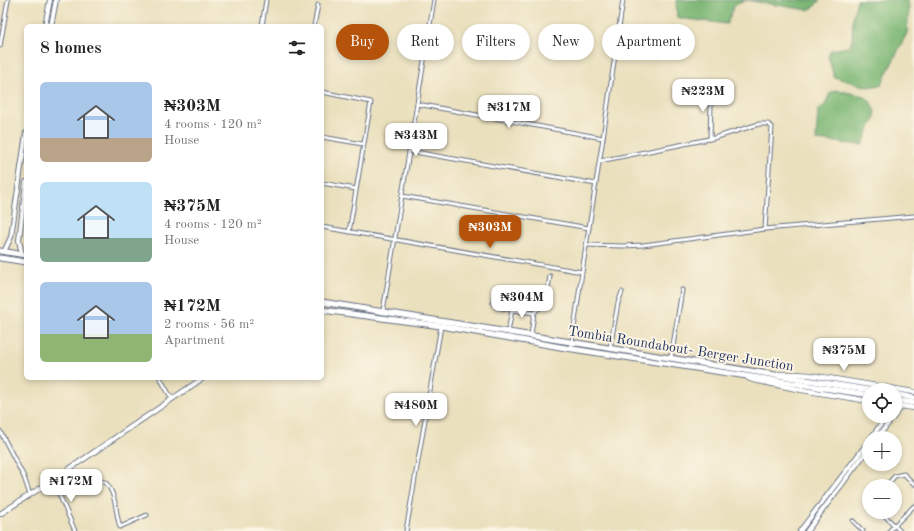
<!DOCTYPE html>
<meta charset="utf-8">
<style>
body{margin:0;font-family:"Old Standard TT",serif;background:#f2f2f2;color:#222;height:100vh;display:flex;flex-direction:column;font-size:15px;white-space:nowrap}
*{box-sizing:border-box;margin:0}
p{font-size:13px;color:#767676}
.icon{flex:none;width:22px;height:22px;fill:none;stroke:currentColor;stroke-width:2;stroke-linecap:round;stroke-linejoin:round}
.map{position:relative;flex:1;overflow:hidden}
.drawer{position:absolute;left:24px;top:24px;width:300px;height:356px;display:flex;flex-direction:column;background:#fff;border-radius:6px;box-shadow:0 2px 6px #0003}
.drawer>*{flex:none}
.guide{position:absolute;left:336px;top:24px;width:380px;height:36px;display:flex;gap:8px}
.controls{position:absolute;left:862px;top:383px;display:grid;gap:8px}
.controls a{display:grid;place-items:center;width:40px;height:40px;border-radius:50%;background:#fff;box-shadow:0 2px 6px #0003;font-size:20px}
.price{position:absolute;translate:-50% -34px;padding:0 9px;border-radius:8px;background:#fff;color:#222;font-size:13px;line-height:26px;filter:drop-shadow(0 1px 2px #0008)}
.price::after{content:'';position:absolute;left:50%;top:24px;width:12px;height:9px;margin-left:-6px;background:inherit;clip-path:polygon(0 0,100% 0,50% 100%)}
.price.on{background:#b45309;color:#fff}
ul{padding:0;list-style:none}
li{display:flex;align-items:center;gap:12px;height:100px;padding:0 16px}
li span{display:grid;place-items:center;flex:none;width:112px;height:80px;border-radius:6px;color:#555}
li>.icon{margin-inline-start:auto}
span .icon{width:48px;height:48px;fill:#fffc;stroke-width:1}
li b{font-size:17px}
h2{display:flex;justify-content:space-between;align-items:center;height:48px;padding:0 16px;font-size:17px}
.pill{padding:0 14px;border-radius:18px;background:#fff;box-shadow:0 2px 6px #0003;font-size:14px;line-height:36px}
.pill.on{background:#b45309;color:#fff}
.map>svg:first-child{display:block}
</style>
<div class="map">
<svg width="914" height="531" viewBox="0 0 914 531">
<rect width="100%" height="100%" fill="#fcf5e5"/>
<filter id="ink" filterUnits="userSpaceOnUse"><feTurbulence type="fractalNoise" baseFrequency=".025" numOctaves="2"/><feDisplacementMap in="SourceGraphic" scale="8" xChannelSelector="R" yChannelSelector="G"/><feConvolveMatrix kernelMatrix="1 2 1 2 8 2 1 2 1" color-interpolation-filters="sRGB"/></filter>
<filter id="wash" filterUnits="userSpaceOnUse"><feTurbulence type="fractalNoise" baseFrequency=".012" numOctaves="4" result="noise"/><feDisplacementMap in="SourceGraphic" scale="16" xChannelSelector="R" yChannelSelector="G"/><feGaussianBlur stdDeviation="0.9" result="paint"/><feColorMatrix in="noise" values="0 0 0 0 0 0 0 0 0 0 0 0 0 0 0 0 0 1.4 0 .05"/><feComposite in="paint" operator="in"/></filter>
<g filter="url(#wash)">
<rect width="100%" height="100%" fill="#eae0bd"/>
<g fill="#7db775" stroke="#4c736a">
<path d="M 676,0 L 819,0 L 819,1 L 814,7 L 808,10 L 746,0 L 734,6 L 727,24 L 677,18 Z"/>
<path d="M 857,0 L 908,0 L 909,10 L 907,33 L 881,85 L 867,87 L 834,77 L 828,56 L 831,50 L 848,47 L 852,41 L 853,17 Z"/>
<path d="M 836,90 L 864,96 L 870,101 L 875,112 L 875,119 L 868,131 L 863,145 L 816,140 L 818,110 L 825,105 L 830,93 Z"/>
</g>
</g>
<g filter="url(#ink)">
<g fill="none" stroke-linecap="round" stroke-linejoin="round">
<g stroke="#636d7f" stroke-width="5">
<g id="minor">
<path d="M 262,26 L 266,0"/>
<path d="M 314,26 L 318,5"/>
<path d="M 0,46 L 8,0"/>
<path d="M 322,92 L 371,102 L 349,232"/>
<path d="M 417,104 L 603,138"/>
<path d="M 322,137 L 363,144"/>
<path d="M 710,139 L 711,105 L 710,88"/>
<path d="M 409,151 L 596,184"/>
<path d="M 600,161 L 714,138 L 759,124 L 768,124 L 772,127 L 765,229"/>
<path d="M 322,183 L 356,189"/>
<path d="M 402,196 L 589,228"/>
<path d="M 322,227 L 582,272"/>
<path d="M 587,245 L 623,246 L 643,245 L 765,229 L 914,216"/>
<path d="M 512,310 L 497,307 L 493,303 L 494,298 L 497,296 L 542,305 L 546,301 L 550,276"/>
<path d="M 383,311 L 434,0"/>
<path d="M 534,313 L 542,305"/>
<path d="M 508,332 L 512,310 L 534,313 L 531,335"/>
<path d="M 610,348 L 618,303 L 622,292"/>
<path d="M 571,349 L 582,272 L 603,138 L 623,0"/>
<path d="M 671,358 L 682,290"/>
<path d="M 160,378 L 172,399"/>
<path d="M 0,431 L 24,477 L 30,495"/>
<path d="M 70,468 L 79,480 L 105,482 C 117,494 115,512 120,527 L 147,515"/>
<path d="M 53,480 L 75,531"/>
<path d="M 886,486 L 895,476 L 904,474 L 914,484"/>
<path d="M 881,512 L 900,531"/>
<path d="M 853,521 L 863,531"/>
<path d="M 406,531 L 441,326"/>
<path d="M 889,531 L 914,506"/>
</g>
</g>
<g stroke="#636d7f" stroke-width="6">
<g id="tertiary">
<path d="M 45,26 L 50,0"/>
<path d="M 51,26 L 56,0"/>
<path d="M 4,252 L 11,237 L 26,133"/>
<path d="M 22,255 L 19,240 L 26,182"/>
<path d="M 895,414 L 902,407"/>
<path d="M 871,438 L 887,416"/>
<path d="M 877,438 L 894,416"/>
<path d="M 0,514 L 53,480 L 203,378"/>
<path d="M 800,531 L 869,441"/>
<path d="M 807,531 L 869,448"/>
</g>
</g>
<g stroke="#636d7f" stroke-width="6">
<g id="secondary">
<path d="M 779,374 L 796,374 L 810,375 L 914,392"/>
<path d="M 748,378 L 753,380 L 802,390 L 869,401"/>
<path d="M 895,405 L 914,408"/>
</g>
</g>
<g stroke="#636d7f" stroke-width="7">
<g id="primary">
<path d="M 0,251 L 26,255"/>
<path d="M 0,258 L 26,262"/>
<path d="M 322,302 L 869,390"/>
<path d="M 322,310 L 441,326 L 566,348 L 869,395"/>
<path d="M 895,394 L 914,398"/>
<path d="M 895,400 L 914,403"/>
</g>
</g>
<use href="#minor" stroke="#fff" stroke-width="3"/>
<use href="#tertiary" stroke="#fff" stroke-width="4"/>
<use href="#secondary" stroke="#fff" stroke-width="4.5"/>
<use href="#primary" stroke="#fff" stroke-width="5"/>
</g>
</g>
<g text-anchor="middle" stroke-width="4" stroke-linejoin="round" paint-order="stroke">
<g font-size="14" fill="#1b2f5e" stroke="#fcf5e5">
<text transform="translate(681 348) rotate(9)" y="5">Tombia Roundabout- Berger Junction</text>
</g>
</g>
</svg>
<div class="controls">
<a><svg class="icon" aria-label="locate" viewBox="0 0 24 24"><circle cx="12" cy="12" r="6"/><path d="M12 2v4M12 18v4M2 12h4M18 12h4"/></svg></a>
<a>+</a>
<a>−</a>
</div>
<b class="price" style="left:703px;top:113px">₦223M</b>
<b class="price" style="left:509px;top:129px">₦317M</b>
<b class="price" style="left:416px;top:157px">₦343M</b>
<b class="price on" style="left:490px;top:249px">₦303M</b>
<b class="price" style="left:522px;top:319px">₦304M</b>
<b class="price" style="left:844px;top:372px">₦375M</b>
<b class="price" style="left:416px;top:427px">₦480M</b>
<b class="price" style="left:71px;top:503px">₦172M</b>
<div class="guide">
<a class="pill on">Buy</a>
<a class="pill">Rent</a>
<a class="pill">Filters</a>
<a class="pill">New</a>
<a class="pill">Apartment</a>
</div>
<section class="drawer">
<h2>8 homes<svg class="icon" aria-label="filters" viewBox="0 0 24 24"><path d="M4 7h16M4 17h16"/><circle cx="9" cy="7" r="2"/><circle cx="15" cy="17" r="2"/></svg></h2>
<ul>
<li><span style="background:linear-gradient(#a9c7e8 70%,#b9a48a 0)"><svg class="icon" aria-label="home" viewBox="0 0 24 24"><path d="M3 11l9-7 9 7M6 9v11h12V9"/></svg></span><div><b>₦303M</b><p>4 rooms · 120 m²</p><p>House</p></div></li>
<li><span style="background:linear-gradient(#bfe0f5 70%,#7fa58c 0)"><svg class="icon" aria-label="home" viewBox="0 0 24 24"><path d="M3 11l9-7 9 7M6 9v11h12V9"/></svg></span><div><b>₦375M</b><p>4 rooms · 120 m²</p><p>House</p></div></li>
<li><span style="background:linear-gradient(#a9c7e8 65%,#8fb573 0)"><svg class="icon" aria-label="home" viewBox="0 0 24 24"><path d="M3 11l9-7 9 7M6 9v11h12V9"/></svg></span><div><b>₦172M</b><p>2 rooms · 56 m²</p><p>Apartment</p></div></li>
</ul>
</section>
</div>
